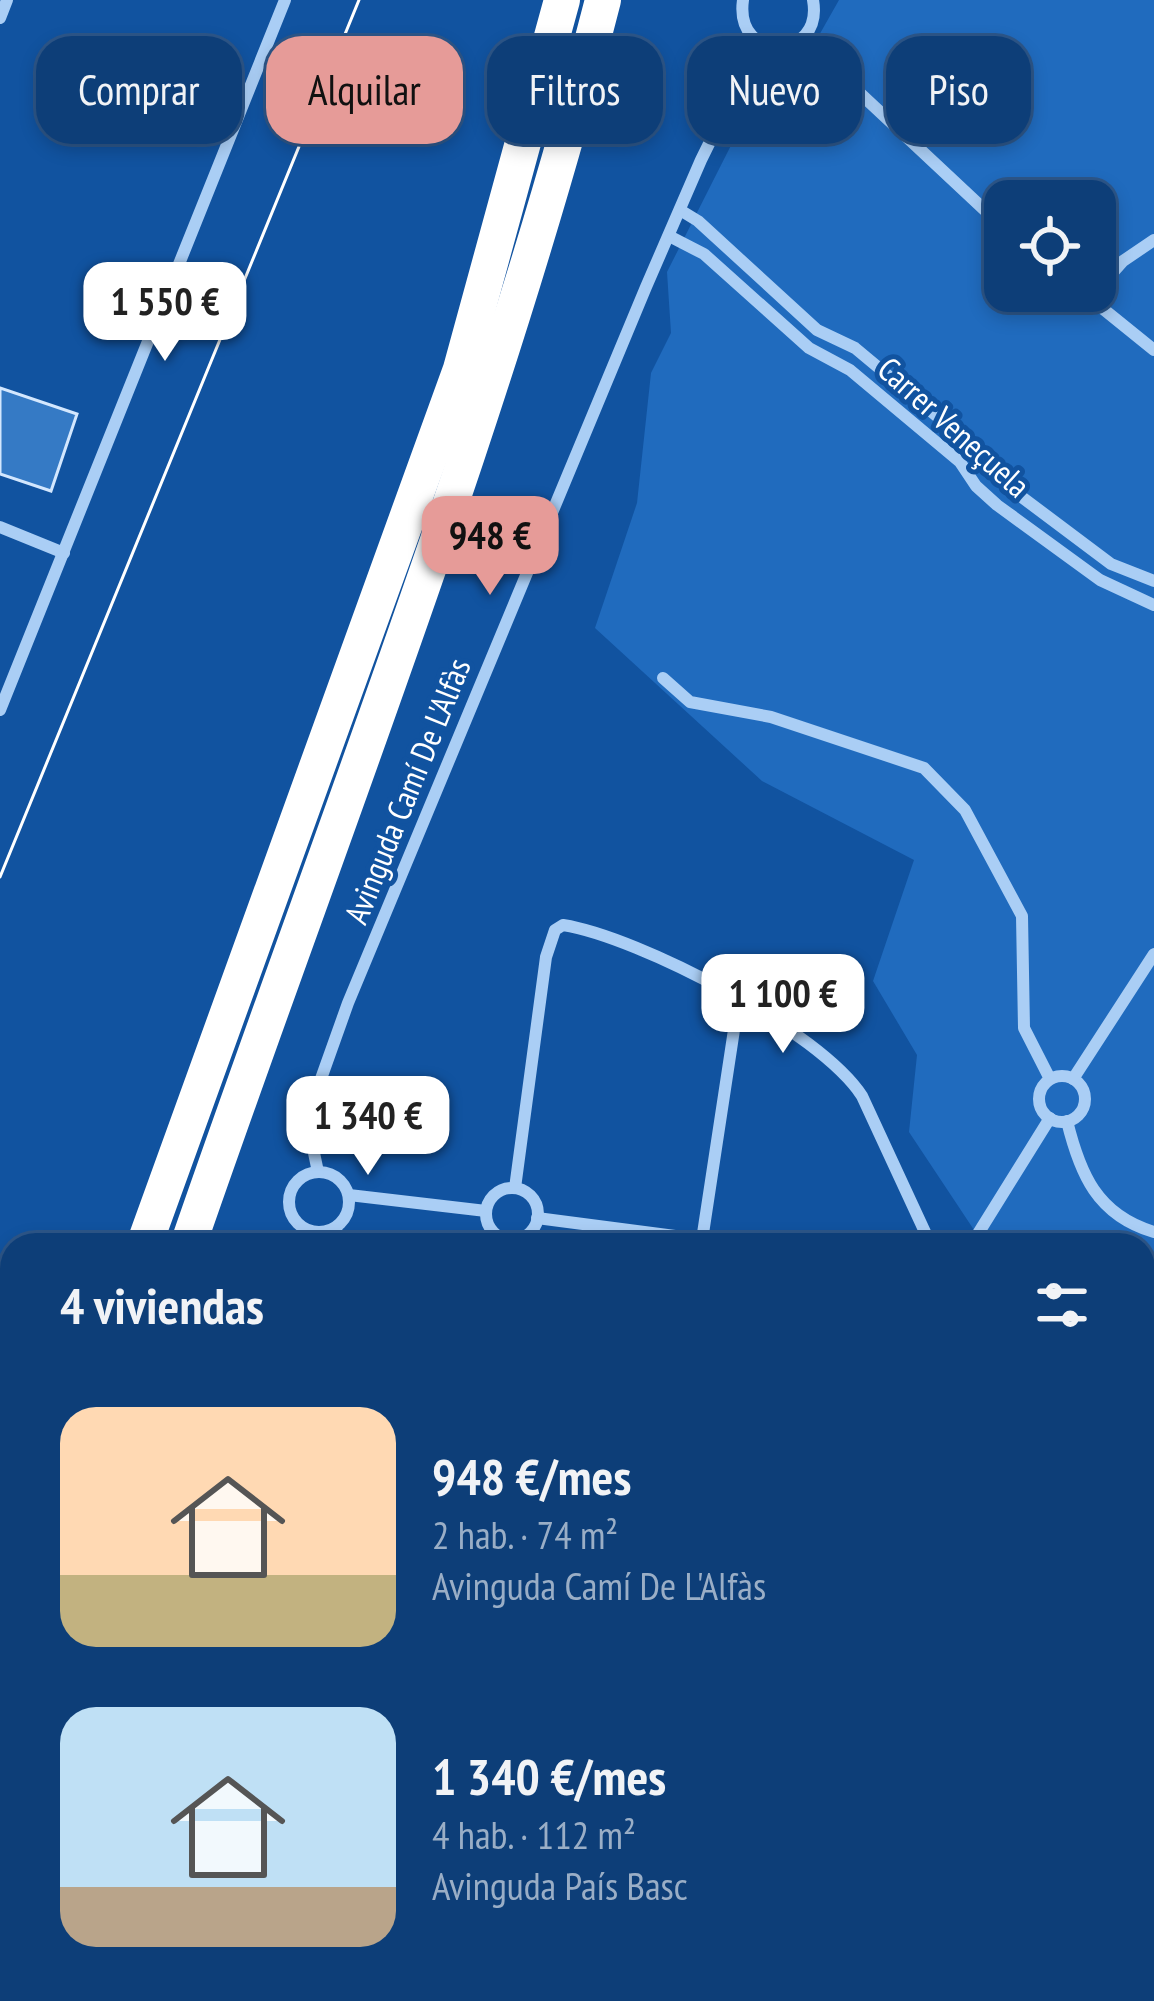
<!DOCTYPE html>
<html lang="es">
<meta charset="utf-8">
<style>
body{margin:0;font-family:"PT Sans Narrow",sans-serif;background:#1b4980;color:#f1f3f6;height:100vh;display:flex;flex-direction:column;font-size:45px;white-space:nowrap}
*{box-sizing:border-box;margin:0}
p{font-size:39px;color:#9aaec6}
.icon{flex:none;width:66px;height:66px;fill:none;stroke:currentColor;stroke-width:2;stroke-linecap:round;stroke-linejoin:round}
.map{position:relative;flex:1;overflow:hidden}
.drawer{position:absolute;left:0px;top:1233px;width:1155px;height:768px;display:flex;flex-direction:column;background:#0d3e78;border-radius:36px 36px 0 0;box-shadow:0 6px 18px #0003,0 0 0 3px #2d578a}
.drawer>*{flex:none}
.banner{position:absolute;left:36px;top:36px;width:1083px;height:108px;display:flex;gap:24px}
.tools{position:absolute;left:984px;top:180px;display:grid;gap:24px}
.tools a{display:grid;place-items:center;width:132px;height:132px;border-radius:24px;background:#0d3e78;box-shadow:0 6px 18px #0003,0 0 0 3px #2d578a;font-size:60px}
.price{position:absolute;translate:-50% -102px;padding:0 27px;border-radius:24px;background:#fff;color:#222;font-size:39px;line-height:78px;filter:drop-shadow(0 3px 6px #0008)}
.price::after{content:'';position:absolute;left:50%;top:72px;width:36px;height:27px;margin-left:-18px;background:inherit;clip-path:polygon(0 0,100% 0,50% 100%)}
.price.selected{background:#e69b98;color:#111}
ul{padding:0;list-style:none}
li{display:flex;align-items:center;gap:36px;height:300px;padding:0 60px}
li span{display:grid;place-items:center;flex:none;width:336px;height:240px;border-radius:36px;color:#555}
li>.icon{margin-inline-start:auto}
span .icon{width:144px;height:144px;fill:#fffc;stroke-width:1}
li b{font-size:51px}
h2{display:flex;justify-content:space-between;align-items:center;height:144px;padding:0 60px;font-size:51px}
.pill{padding:0 42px;border-radius:36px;background:#0d3e78;box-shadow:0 6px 18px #0003,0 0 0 3px #2d578a;font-size:42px;line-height:108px}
.pill.selected{background:#e69b98;color:#111}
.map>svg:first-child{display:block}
</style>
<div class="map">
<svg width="1154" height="2001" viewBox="0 0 1154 2001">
<rect width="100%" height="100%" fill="#1153a0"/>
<g fill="#206bbe" fill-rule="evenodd">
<path d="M 839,0 L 1154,0 L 1154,1478 L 1143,1476 L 1143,1245 L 984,1245 L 909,1132 L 917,1055 L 873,981 L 914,860 L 762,781 L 595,628 L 637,503 L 651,373 L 671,333 L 667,272 L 763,82 L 809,53 ZM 1005,201 L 1095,201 L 1095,291 L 1005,291 Z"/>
<path d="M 110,1989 L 425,1989 L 434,1994 L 432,2001 L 109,2001 Z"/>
</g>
<path fill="#357ac5" stroke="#d3e7fe" stroke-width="3" d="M 0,388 L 77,414 L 51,491 L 0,474 Z"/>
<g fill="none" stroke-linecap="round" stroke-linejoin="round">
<path stroke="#aacef5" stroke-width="9" d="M 98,2001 L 100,1989"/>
<g stroke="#aacef5" stroke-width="12">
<path d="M 743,0 C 734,64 824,61 813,0"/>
<path d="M 0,18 L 7,0"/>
<path d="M 802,39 L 1005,229"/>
<path d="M 680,210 L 698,221 L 817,330 L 855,348 L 969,443 L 999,480 L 1111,564 L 1154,581"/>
<path d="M 669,236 L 704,254 L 809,348 L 850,370 L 960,462 L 976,486 L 997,505 L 1100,580 L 1154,605"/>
<path d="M 1081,291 L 1154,350"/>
<path d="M 1090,298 L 1123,261 L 1154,240"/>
<path d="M 0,527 L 64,553"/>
<path d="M 663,678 L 690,702 L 771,717 L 924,768 L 965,810 L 1022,916 L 1024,1028 L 1050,1079"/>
<path d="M 0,710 L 285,0"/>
<circle cx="1062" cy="1099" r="23"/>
<path d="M 1073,1079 L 1154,954"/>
<path d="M 1067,1121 C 1080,1174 1097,1215 1154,1232"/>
<circle cx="319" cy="1202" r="30"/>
<path d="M 318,1172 L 309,1129 L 312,1104 L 348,1003 L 646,287 L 701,160 L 759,42"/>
<circle cx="512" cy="1214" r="26"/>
<path d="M 515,1188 L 546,957 L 555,930 L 563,925 C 639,937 820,1031 862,1096 L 931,1245"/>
<path d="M 349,1195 L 486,1211"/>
<path d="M 537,1218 L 744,1245"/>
<path d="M 335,1228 L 343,1245"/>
<path d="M 702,1240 L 739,997"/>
<path d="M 971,1245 L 1050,1118"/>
<path d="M 1143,1566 L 1154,1567"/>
<path d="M 645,1989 L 657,2001"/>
<path d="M 920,1989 L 941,2001"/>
<path d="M 799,2001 L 829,1989"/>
</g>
<g stroke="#daeafe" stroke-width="24">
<path d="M 0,1417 L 12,1420"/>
<path d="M 0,1444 L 12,1448"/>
<path d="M 1143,1613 L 1154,1615"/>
<path d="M 1143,1641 L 1154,1643"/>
</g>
<g stroke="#fff" stroke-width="36">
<path d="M 144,1245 L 461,369 L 562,0"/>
<path d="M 188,1245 C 331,831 494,425 603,0"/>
<path d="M 0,1677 L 12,1633"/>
<path d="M 0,1751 L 12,1696"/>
<path d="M 1,2001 L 12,1930"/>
</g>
<path stroke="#fff" stroke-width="3" d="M 0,877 L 359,0"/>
</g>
<g text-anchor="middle" stroke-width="10" stroke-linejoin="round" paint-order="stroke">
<g font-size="33" fill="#fff" stroke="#1153a0">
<text transform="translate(954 427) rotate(42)" y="12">Carrer Veneçuela</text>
<text transform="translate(407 791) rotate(-68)" y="12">Avinguda Camí De L'Alfàs</text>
</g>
</g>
</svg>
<div class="tools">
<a><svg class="icon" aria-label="locate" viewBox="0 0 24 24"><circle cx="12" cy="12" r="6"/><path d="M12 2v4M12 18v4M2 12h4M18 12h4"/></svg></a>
</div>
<b class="price" style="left:165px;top:364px">1 550 €</b>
<b class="price selected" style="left:490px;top:598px">948 €</b>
<b class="price" style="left:783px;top:1056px">1 100 €</b>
<b class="price" style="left:368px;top:1178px">1 340 €</b>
<div class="banner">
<a class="pill">Comprar</a>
<a class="pill selected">Alquilar</a>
<a class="pill">Filtros</a>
<a class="pill">Nuevo</a>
<a class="pill">Piso</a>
</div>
<section class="drawer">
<h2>4 viviendas<svg class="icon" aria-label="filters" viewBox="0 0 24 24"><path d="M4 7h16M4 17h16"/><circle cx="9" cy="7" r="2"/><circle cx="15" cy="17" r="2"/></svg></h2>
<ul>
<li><span style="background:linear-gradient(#ffd9b3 70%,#c2b280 0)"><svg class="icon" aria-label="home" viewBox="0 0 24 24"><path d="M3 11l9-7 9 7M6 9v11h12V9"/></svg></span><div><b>948 €/mes</b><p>2 hab. · 74 m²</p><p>Avinguda Camí De L'Alfàs</p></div></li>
<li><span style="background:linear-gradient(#bfe0f5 75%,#b9a48a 0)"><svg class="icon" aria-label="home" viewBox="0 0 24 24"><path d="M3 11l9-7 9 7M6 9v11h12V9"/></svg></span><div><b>1 340 €/mes</b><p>4 hab. · 112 m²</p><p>Avinguda País Basc</p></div></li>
</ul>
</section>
</div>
